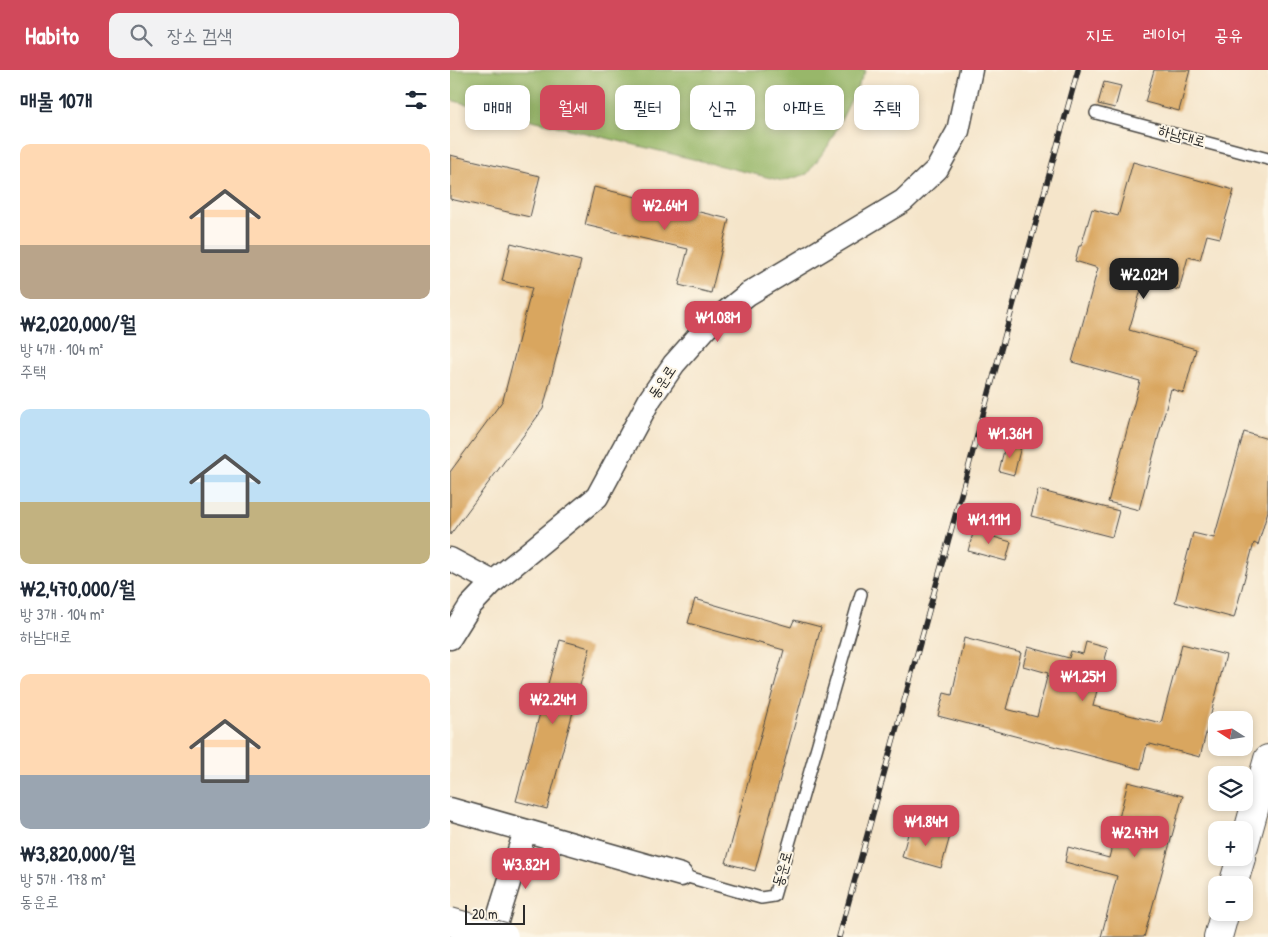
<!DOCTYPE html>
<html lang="ko">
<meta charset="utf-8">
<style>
body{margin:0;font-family:"Patrick Hand","Poor Story",sans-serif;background:#f2f2f3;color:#1f2937;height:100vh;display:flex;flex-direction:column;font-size:19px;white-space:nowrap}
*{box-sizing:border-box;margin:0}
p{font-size:16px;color:#747a83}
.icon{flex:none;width:28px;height:28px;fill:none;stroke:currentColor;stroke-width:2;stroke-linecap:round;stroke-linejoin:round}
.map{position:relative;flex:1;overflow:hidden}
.sheet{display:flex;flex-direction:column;background:#fff;width:450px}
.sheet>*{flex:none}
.guide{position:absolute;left:15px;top:15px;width:475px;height:45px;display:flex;gap:10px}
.needle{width:32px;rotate:282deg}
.fabs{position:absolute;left:758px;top:641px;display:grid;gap:10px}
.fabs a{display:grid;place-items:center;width:45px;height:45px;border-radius:10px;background:#fff;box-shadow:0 2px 8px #0003;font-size:25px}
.scale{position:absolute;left:15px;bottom:12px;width:60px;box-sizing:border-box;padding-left:5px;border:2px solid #2b2b2b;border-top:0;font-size:14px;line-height:18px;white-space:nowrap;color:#2b2b2b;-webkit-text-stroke:4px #fcf5e5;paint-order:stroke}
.price{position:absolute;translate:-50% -42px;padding:0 11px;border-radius:10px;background:#d1495b;color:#fff;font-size:16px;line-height:32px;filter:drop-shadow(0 1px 2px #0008)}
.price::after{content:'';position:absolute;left:50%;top:30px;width:15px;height:11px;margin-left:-8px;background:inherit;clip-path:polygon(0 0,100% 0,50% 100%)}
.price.selected{background:#222;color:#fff}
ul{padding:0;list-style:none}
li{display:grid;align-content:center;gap:10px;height:265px;padding:0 20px}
li span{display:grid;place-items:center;height:155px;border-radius:10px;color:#555}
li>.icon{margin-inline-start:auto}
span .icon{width:90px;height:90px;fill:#fffc;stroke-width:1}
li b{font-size:21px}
h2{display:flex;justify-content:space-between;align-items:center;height:60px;padding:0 20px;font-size:21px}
.tag{padding:0 18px;border-radius:10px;background:#fff;box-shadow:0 2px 8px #0003;font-size:18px;line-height:45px}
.tag.selected{background:#d1495b;color:#fff}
header{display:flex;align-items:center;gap:30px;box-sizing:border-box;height:70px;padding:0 25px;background:#d1495b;color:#fff}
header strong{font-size:24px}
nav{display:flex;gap:28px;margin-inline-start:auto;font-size:18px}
.search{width:350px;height:45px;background:#f2f2f3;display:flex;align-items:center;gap:12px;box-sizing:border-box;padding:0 18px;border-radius:10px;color:#747a83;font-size:19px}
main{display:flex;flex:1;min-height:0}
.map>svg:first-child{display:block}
</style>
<header>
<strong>Habito</strong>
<div class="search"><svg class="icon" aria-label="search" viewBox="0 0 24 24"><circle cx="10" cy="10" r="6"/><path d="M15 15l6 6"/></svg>장소 검색</div>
<nav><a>지도</a><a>레이어</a><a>공유</a></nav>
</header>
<main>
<section class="sheet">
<h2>매물 10개<svg class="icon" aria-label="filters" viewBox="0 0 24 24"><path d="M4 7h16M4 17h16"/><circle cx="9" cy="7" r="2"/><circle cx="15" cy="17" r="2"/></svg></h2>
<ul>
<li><span style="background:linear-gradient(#ffd9b3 65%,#b9a48a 0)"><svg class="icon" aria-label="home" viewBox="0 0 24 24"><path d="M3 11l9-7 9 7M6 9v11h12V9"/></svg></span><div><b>₩2,020,000/월</b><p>방 4개 · 104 m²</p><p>주택</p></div></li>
<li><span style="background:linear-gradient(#bfe0f5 60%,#c2b280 0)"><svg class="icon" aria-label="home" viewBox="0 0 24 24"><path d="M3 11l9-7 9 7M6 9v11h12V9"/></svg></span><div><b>₩2,470,000/월</b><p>방 3개 · 104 m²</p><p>하남대로</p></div></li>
<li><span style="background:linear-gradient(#ffd9b3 65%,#9aa5b1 0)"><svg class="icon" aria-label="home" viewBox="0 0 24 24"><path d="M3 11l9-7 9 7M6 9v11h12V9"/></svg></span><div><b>₩3,820,000/월</b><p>방 5개 · 178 m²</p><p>동운로</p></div></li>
</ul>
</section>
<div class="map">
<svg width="818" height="867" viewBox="0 0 818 867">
<rect width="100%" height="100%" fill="#fcf5e5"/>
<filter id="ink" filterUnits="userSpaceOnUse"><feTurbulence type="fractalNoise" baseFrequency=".02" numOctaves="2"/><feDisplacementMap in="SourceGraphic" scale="10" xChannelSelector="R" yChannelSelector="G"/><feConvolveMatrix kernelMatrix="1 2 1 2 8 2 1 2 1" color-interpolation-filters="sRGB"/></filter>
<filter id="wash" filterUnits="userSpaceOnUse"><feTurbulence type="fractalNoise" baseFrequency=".0096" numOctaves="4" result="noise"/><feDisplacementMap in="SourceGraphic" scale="20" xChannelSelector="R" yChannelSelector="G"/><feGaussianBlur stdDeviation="1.12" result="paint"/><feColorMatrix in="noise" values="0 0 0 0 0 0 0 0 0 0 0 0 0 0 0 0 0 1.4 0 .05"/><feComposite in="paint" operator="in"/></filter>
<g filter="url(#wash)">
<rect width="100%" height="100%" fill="#f5e5ca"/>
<path fill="#98b76a" stroke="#62714a" d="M 0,0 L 416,0 L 378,76 L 357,104 L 333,111 L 0,30 Z"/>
<g id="blocks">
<g fill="#d9a65e">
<path d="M 704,0 L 740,0 L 729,41 L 695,32 Z"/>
<path d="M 654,12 L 671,16 L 665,38 L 648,34 Z"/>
<path d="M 0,85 L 90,106 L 80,147 L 0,129 Z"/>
<path d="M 683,92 L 784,120 L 770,168 L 757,165 L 750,190 L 738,187 L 729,220 L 694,210 L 679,260 L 746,279 L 734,323 L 721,319 L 689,440 L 658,432 L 690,311 L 622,292 L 648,198 L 625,191 L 629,176 L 631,176 L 642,139 L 668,146 Z"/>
<path d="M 144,117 L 279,149 L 261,223 L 229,215 L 238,179 L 135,155 Z"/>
<path d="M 61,173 L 131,191 L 93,339 L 0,465 L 0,402 L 53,330 L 82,218 L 52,211 Z"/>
<path d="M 794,362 L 818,369 L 818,441 L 808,475 L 804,473 L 784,548 L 725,532 L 743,463 L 764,468 Z"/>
<path d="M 556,372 L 571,376 L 564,405 L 549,401 Z"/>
<path d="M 588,420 L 669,441 L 662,467 L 581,446 Z"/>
<path d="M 526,453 L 544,467 L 561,472 L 556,491 L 518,481 Z"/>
<path d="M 245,529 L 341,557 L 344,550 L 371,557 L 305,801 L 276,793 L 334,580 L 238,553 Z"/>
<path d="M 514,568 L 571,583 L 556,639 L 587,647 L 598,603 L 573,596 L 578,577 L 619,588 L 621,581 L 633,584 L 636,572 L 658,578 L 643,636 L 711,653 L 732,574 L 776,585 L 750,687 L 700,674 L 697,675 L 691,699 L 488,646 L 494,623 L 502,625 Z"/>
<path d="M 110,570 L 140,578 L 97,739 L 66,731 Z"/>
<path d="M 678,712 L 733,726 L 694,867 L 651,867 L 667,806 L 615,792 L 618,777 L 659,788 Z"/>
<path d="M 460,756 L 500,766 L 491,798 L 452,787 Z"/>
</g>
</g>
</g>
<g filter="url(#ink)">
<use href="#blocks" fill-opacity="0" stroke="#494743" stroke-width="1"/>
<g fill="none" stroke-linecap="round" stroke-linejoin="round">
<g stroke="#494743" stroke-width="14">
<g id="service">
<path d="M 646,43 L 818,89"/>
<path d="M 231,805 L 311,828 L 324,826 L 411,524"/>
</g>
</g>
<g stroke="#494743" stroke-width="25">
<g id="minor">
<path d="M 0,489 L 43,512"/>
<path d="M 0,568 L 20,536 L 43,512 L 147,427 L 200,329 L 224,294 L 257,257 L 298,224 L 453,131 L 487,99 L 508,61 L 521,0"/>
<path d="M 0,739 L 231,805"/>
<path d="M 42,867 L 75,761"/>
</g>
</g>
<g stroke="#494743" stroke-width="30">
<g id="tertiary">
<path d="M 794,776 L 818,689"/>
<path d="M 783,815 L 791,788"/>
<path d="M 768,867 L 775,842"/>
</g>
</g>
<use href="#service" stroke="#fff" stroke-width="11"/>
<use href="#minor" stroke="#fff" stroke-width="22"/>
<use href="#tertiary" stroke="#fff" stroke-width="28"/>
<g stroke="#2b2b2b" stroke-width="5.5">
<path id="rail" d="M 389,867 L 628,0"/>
</g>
<use href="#rail" stroke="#fcf5e5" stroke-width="4" stroke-dasharray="11" stroke-linecap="butt"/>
<g stroke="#494743" stroke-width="30" stroke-linecap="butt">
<path id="tertiary-bridge" d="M 0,852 L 54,867"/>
</g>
<use href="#tertiary-bridge" stroke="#fff" stroke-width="28"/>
</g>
</g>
<g text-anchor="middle" stroke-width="4" stroke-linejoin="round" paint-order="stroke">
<g font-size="15" fill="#2b2b2b" stroke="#fcf5e5">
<text transform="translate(732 66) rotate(15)" y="5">하남대로</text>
<text transform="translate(212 312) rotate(-56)" y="5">동운로</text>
<text transform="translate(332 799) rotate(-74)" y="5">동운로</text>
</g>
</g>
</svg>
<div class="fabs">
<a><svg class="needle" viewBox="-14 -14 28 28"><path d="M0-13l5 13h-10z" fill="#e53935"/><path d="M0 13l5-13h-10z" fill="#747a83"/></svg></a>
<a><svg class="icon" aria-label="layers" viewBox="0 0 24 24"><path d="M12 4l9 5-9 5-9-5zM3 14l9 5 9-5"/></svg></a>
<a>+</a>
<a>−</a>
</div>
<div class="scale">20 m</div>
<b class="price" style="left:215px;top:161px">₩2.64M</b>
<b class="price selected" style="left:694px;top:230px">₩2.02M</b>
<b class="price" style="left:268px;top:273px">₩1.08M</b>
<b class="price" style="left:560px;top:389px">₩1.36M</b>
<b class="price" style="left:539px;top:475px">₩1.11M</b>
<b class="price" style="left:633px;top:632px">₩1.25M</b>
<b class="price" style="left:103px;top:655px">₩2.24M</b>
<b class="price" style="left:476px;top:777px">₩1.84M</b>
<b class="price" style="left:685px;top:788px">₩2.47M</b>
<b class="price" style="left:76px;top:820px">₩3.82M</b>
<div class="guide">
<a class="tag">매매</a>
<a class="tag selected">월세</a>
<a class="tag">필터</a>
<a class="tag">신규</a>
<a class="tag">아파트</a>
<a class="tag">주택</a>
</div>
</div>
</main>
